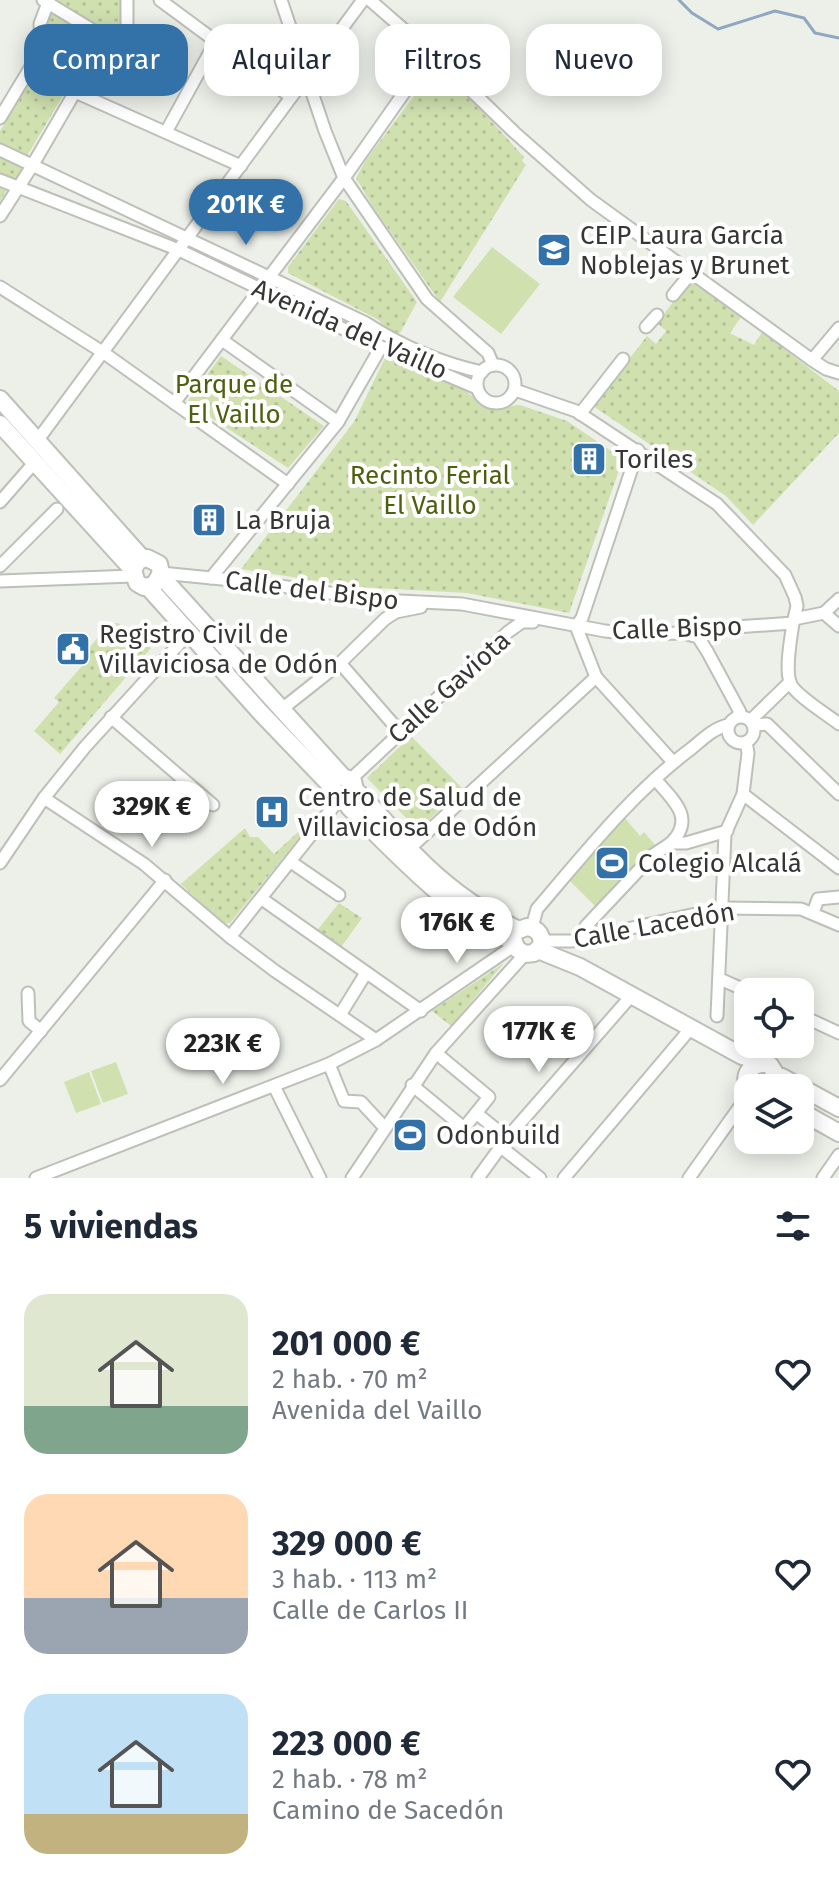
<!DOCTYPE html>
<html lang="es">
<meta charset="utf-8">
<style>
body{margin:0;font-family:"Fira Sans",sans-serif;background:#f6f6f7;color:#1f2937;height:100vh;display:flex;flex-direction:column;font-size:30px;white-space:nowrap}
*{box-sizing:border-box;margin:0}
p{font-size:26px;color:#747a83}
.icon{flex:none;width:44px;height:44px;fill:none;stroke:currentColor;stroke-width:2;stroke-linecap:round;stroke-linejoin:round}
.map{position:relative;height:1178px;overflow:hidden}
.sheet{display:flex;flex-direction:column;background:#fff;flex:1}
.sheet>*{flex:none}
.banner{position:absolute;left:24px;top:24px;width:792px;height:72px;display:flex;gap:16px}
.controls{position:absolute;left:734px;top:978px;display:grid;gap:16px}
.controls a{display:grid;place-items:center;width:80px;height:80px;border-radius:16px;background:#fff;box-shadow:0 4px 20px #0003;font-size:40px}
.price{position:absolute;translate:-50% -68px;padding:0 18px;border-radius:28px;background:#fff;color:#222;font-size:26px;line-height:52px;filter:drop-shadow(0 2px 4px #0008)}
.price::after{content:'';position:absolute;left:50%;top:48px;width:24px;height:18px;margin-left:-12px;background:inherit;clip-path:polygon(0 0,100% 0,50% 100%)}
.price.current{background:#3272a9;color:#fff}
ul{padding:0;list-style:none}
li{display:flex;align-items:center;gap:24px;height:200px;padding:0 24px}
li span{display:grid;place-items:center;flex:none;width:224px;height:160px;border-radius:24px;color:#555}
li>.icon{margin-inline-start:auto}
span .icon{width:96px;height:96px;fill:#fffc;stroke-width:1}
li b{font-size:34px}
h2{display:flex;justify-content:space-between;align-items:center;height:96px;padding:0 24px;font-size:34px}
.tag{padding:0 28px;border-radius:24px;background:#fff;box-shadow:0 4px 20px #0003;font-size:28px;line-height:72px}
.tag.current{background:#3272a9;color:#fff}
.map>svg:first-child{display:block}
</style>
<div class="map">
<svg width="839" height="1178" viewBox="0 0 839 1178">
<defs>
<pattern id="green-dots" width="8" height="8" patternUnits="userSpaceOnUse" patternTransform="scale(2)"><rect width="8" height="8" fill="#d0e0af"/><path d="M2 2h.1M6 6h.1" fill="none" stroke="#b3c197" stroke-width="1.8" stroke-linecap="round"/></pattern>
</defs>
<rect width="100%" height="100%" fill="#edf0e9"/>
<g fill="url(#green-dots)">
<path d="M 54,0 L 121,0 L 122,23 L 118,39 L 101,59 L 80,67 L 21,166 L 22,176 L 13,180 L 0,201 L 0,131 L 47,54 L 46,25 L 48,11 Z"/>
<path d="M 432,72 C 452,74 508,140 524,157 L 522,161 L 526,165 L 440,302 L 373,207 L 356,178 L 366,160 Z"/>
<path d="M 339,199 L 346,201 L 417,302 L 400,333 L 391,332 L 377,319 L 288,273 L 288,267 Z"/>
<path d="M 690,280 L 741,317 L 730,333 L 754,345 L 762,332 L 839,391 L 839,433 L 753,525 L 726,496 L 593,406 L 647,336 L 656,344 L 666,331 L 657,323 Z"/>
<path d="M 221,356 L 324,426 L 288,468 L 187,402 Z"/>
<path d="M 385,358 L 457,384 L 488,409 L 520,405 L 567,421 L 623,459 L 569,613 L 467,593 L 356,587 L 241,569 L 354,422 Z"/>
<path d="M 118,623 L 151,648 L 60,754 L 34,731 L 59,702 L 54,698 L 89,658 L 84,654 L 109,624 Z"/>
<path d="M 411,736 L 462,788 L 418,830 L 367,778 Z"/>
<path d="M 320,812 L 230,923 L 223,924 L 181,884 L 245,828 L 250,837 L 258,837 L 274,854 Z"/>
<path d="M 339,903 L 362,918 L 339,950 L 315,933 Z"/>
<path d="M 504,963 L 451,1026 L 432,1011 Z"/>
</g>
<g fill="#d0e0af">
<path d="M 492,247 L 540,284 L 501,334 L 453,297 Z"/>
<path d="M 624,817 L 640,836 L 644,832 L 656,846 L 597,908 L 569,880 Z"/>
<path d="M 116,1062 L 128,1094 L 103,1103 L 91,1071 Z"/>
<path d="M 89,1072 L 101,1104 L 76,1113 L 64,1082 Z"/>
</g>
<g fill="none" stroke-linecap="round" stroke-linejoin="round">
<path stroke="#8fa8bf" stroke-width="3" d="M 679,0 L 692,13 L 718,29 L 775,11 L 804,18 L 815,33 L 839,38"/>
<g stroke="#bdbfb9" stroke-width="15">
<g id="street">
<path d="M 43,0 L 122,48"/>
<path d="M 160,0 L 291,97"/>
<path d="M 281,0 L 325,131 L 344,178 L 427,299 L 488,353 L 493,365"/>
<path d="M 370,0 L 449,69 L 514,132 L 591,200 L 812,360 L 826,369 L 839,373"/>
<path d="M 75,92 L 241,166"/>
<path d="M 0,118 L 41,50 L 40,24 L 49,0"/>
<path d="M 166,132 L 216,41"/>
<path d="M 0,150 L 366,323 C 400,345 442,363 482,372"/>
<path d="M 0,180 L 179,250 L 381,347 L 477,388"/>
<path d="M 0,216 L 32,166 L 86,73 L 115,57 L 122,48 L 127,36 L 127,0"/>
<path d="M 0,287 L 104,353 L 288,484"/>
<path d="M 673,295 L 691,273"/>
<path d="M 646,327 L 657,315"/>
<path d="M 222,340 L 338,422"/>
<path d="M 812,360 L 839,328"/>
<circle cx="496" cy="384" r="19"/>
<path d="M 515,390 L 576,411 L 717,504 L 785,575 L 795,597 L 797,606 L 794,619"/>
<path d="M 174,403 L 344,178 L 432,53"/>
<path d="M 580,414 L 623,359"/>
<path d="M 37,441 L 363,0"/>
<path d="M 638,450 L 582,618 L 576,626 L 596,677 L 673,762"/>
<path d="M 0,502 L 34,463"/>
<path d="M 0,566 L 57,509"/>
<path d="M 161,573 L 252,582 L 379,600 L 462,604 L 605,631 L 635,634 L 686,633 L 707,629 L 793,623 L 794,619 L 824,613"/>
<path d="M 211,578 L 338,422 L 381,347"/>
<path d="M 0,581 L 133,576"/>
<path d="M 824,613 L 839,599"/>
<path d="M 824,613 L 839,626"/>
<path d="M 793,623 C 791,638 785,667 790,682 C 793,694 828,715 839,724"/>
<path d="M 687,634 L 698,637 L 707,651 L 740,712 L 737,717"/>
<path d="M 340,663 L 400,732"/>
<path d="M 282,709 L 340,663 L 385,619 L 396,612 L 421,607"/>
<circle cx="741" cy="730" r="13"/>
<path d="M 111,717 L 213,805"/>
<path d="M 751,720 L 790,682"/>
<path d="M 754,725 L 767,724 L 839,794"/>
<path d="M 351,779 L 508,632 L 522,622 L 533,622"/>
<path d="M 655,779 C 673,800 696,818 671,843"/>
<path d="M 743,794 L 839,868"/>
<path d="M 44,798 L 144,864 L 230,937 L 275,971 L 376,1040"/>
<path d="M 409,849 L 596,677"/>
<path d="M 291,862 L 339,895"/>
<path d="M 0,863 L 44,798 L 85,747 L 189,633"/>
<path d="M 262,899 L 421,1011"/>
<path d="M 813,913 L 818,899 L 839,897"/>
<path d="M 532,927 L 537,909 C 585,853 632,793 692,748 C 703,739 714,728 728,725"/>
<path d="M 595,934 L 586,926 L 653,855 L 671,843 L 686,843 L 727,831"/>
<path d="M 230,937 L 341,797"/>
<path d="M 542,941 L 572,941 L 723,908 L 801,909 L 839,925"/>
<path d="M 720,979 L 749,992"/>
<path d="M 28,993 L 29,1021 L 41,1031"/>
<path d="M 340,1015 L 366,973"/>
<path d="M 800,1015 L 839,1033"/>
<path d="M 717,1016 L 725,834 L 743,794 L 748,753 L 746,742"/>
<path d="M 329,1064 L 344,1101 L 361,1102 L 385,1128"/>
<path d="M 0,1080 L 165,880"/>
<path d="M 412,1085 L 464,1128 L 489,1097 L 436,1053"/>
<path d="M 274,1086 L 320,1178"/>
<path d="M 476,1113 L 507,1138"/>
<path d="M 501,1147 L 540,1178"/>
<path d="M 36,1178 L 329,1064 L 376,1040 L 515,945"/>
<path d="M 352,1178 L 436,1053 L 525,954"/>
<path d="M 478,1178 L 507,1138 L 632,995"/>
<path d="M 564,1178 L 691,1028"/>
<path d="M 689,1178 L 748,1095"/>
<path d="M 823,1178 L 839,1155"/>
</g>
</g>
<g stroke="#bdbfb9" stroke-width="20">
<g id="secondary">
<path d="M 0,399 L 142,558"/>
<path d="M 0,424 L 133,570 L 137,583 L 144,587 L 154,585 L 161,573 L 159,564 L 147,558 L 138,561 L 133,570"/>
<path d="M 161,576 L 343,777 L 353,781 L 355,790 C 376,809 394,833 414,854 C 444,885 479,911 519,930"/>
<path d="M 148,587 L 261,713 L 333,788 L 338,796 L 345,798"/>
<path d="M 345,798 L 349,807 C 399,856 449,912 514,942"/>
<path d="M 514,942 L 517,949 L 525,954 L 534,953 L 541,946 C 543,936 538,928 527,927 L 519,930"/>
<path d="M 538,950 L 580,967 L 742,1056 L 770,1065 L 778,1078 L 775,1088"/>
<path d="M 778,1078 L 782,1077 L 839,1108"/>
<path d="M 749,1088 C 742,1075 750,1064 765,1064"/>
<path d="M 800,1111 L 839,1133"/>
</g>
</g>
<use href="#street" stroke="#fff" stroke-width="11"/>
<use href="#secondary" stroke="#fff" stroke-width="16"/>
</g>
<defs>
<g id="school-square" transform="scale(1.8)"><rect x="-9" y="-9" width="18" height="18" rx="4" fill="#3272a9" stroke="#fff"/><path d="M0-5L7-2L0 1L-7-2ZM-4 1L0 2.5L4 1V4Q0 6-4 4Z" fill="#fff"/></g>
<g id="building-square" transform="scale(1.8)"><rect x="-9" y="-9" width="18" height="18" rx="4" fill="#3272a9" stroke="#fff"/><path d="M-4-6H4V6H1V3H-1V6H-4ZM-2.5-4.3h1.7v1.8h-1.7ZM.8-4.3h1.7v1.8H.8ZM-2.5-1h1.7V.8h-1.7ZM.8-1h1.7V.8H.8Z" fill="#fff"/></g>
<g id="civic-square" transform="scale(1.8)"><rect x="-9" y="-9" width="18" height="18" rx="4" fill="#3272a9" stroke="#fff"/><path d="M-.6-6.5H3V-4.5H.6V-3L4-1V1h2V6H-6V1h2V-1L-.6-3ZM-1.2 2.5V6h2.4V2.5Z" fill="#fff"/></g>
<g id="hospital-square" transform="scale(1.8)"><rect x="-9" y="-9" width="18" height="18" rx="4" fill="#3272a9" stroke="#fff"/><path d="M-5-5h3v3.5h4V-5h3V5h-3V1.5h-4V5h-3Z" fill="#fff"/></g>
<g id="stadium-square" transform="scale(1.8)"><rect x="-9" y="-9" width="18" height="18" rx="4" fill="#3272a9" stroke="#fff"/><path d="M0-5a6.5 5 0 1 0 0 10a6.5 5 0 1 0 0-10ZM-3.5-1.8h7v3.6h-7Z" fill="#fff"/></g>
</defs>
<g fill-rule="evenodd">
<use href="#school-square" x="554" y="250"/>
<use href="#building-square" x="589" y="459"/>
<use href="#building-square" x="209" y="520"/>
<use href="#civic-square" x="73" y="649"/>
<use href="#hospital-square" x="272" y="812"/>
<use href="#stadium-square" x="612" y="863"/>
<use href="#stadium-square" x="410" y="1135"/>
</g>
<g text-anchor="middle" stroke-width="8" stroke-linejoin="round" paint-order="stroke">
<g font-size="26" fill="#363734" stroke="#fff" text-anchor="start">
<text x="580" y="244">CEIP Laura García<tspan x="580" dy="30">Noblejas y Brunet</tspan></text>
<text x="615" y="468">Toriles</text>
<text x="235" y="529">La Bruja</text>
<text x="99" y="643">Registro Civil de<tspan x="99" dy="30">Villaviciosa de Odón</tspan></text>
<text x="298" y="806">Centro de Salud de<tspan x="298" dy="30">Villaviciosa de Odón</tspan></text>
<text x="638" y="872">Colegio Alcalá</text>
<text x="436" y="1144">Odonbuild</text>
</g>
<g font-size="26" fill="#363734" stroke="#fff">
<text transform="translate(350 329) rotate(24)" y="9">Avenida del Vaillo</text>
<text transform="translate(312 590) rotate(7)" y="9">Calle del Bispo</text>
<text transform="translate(677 628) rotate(-2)" y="9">Calle Bispo</text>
<text transform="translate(449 687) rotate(-42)" y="9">Calle Gaviota</text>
<text transform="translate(654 925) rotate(-10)" y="9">Calle Lacedón</text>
</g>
<g font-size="26" fill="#4d600e" stroke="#fff">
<text x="234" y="393">Parque de<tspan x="234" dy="30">El Vaillo</tspan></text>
<text x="430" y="484">Recinto Ferial<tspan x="430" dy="30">El Vaillo</tspan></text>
</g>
</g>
</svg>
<div class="controls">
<a><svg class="icon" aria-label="locate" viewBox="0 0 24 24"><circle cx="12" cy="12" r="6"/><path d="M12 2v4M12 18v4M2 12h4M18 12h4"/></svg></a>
<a><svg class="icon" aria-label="layers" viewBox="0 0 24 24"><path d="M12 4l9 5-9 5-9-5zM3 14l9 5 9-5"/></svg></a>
</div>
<b class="price current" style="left:246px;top:247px">201K €</b>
<b class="price" style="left:152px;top:849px">329K €</b>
<b class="price" style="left:457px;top:965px">176K €</b>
<b class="price" style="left:539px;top:1074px">177K €</b>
<b class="price" style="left:223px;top:1086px">223K €</b>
<div class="banner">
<a class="tag current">Comprar</a>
<a class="tag">Alquilar</a>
<a class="tag">Filtros</a>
<a class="tag">Nuevo</a>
</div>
</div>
<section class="sheet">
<h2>5 viviendas<svg class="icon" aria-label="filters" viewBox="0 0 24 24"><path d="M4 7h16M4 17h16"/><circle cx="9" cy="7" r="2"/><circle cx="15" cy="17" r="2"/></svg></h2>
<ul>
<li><span style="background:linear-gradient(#dfe7d0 70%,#7fa58c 0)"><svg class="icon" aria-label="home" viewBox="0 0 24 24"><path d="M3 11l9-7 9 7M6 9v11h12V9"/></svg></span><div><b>201 000 €</b><p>2 hab. · 70 m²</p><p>Avenida del Vaillo</p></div><svg class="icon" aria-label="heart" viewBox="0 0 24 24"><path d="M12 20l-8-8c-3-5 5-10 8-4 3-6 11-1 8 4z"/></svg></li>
<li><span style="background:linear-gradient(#ffd9b3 65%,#9aa5b1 0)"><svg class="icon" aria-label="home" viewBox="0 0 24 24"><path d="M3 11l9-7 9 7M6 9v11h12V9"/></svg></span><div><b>329 000 €</b><p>3 hab. · 113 m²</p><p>Calle de Carlos II</p></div><svg class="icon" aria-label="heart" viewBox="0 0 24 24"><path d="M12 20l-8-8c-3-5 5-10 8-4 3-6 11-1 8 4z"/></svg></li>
<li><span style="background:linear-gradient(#bfe0f5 75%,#c2b280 0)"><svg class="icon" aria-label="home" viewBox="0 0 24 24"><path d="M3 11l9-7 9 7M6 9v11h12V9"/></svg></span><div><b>223 000 €</b><p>2 hab. · 78 m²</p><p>Camino de Sacedón</p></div><svg class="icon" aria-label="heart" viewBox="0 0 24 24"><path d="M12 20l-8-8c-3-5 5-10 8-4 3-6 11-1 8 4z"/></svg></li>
</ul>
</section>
